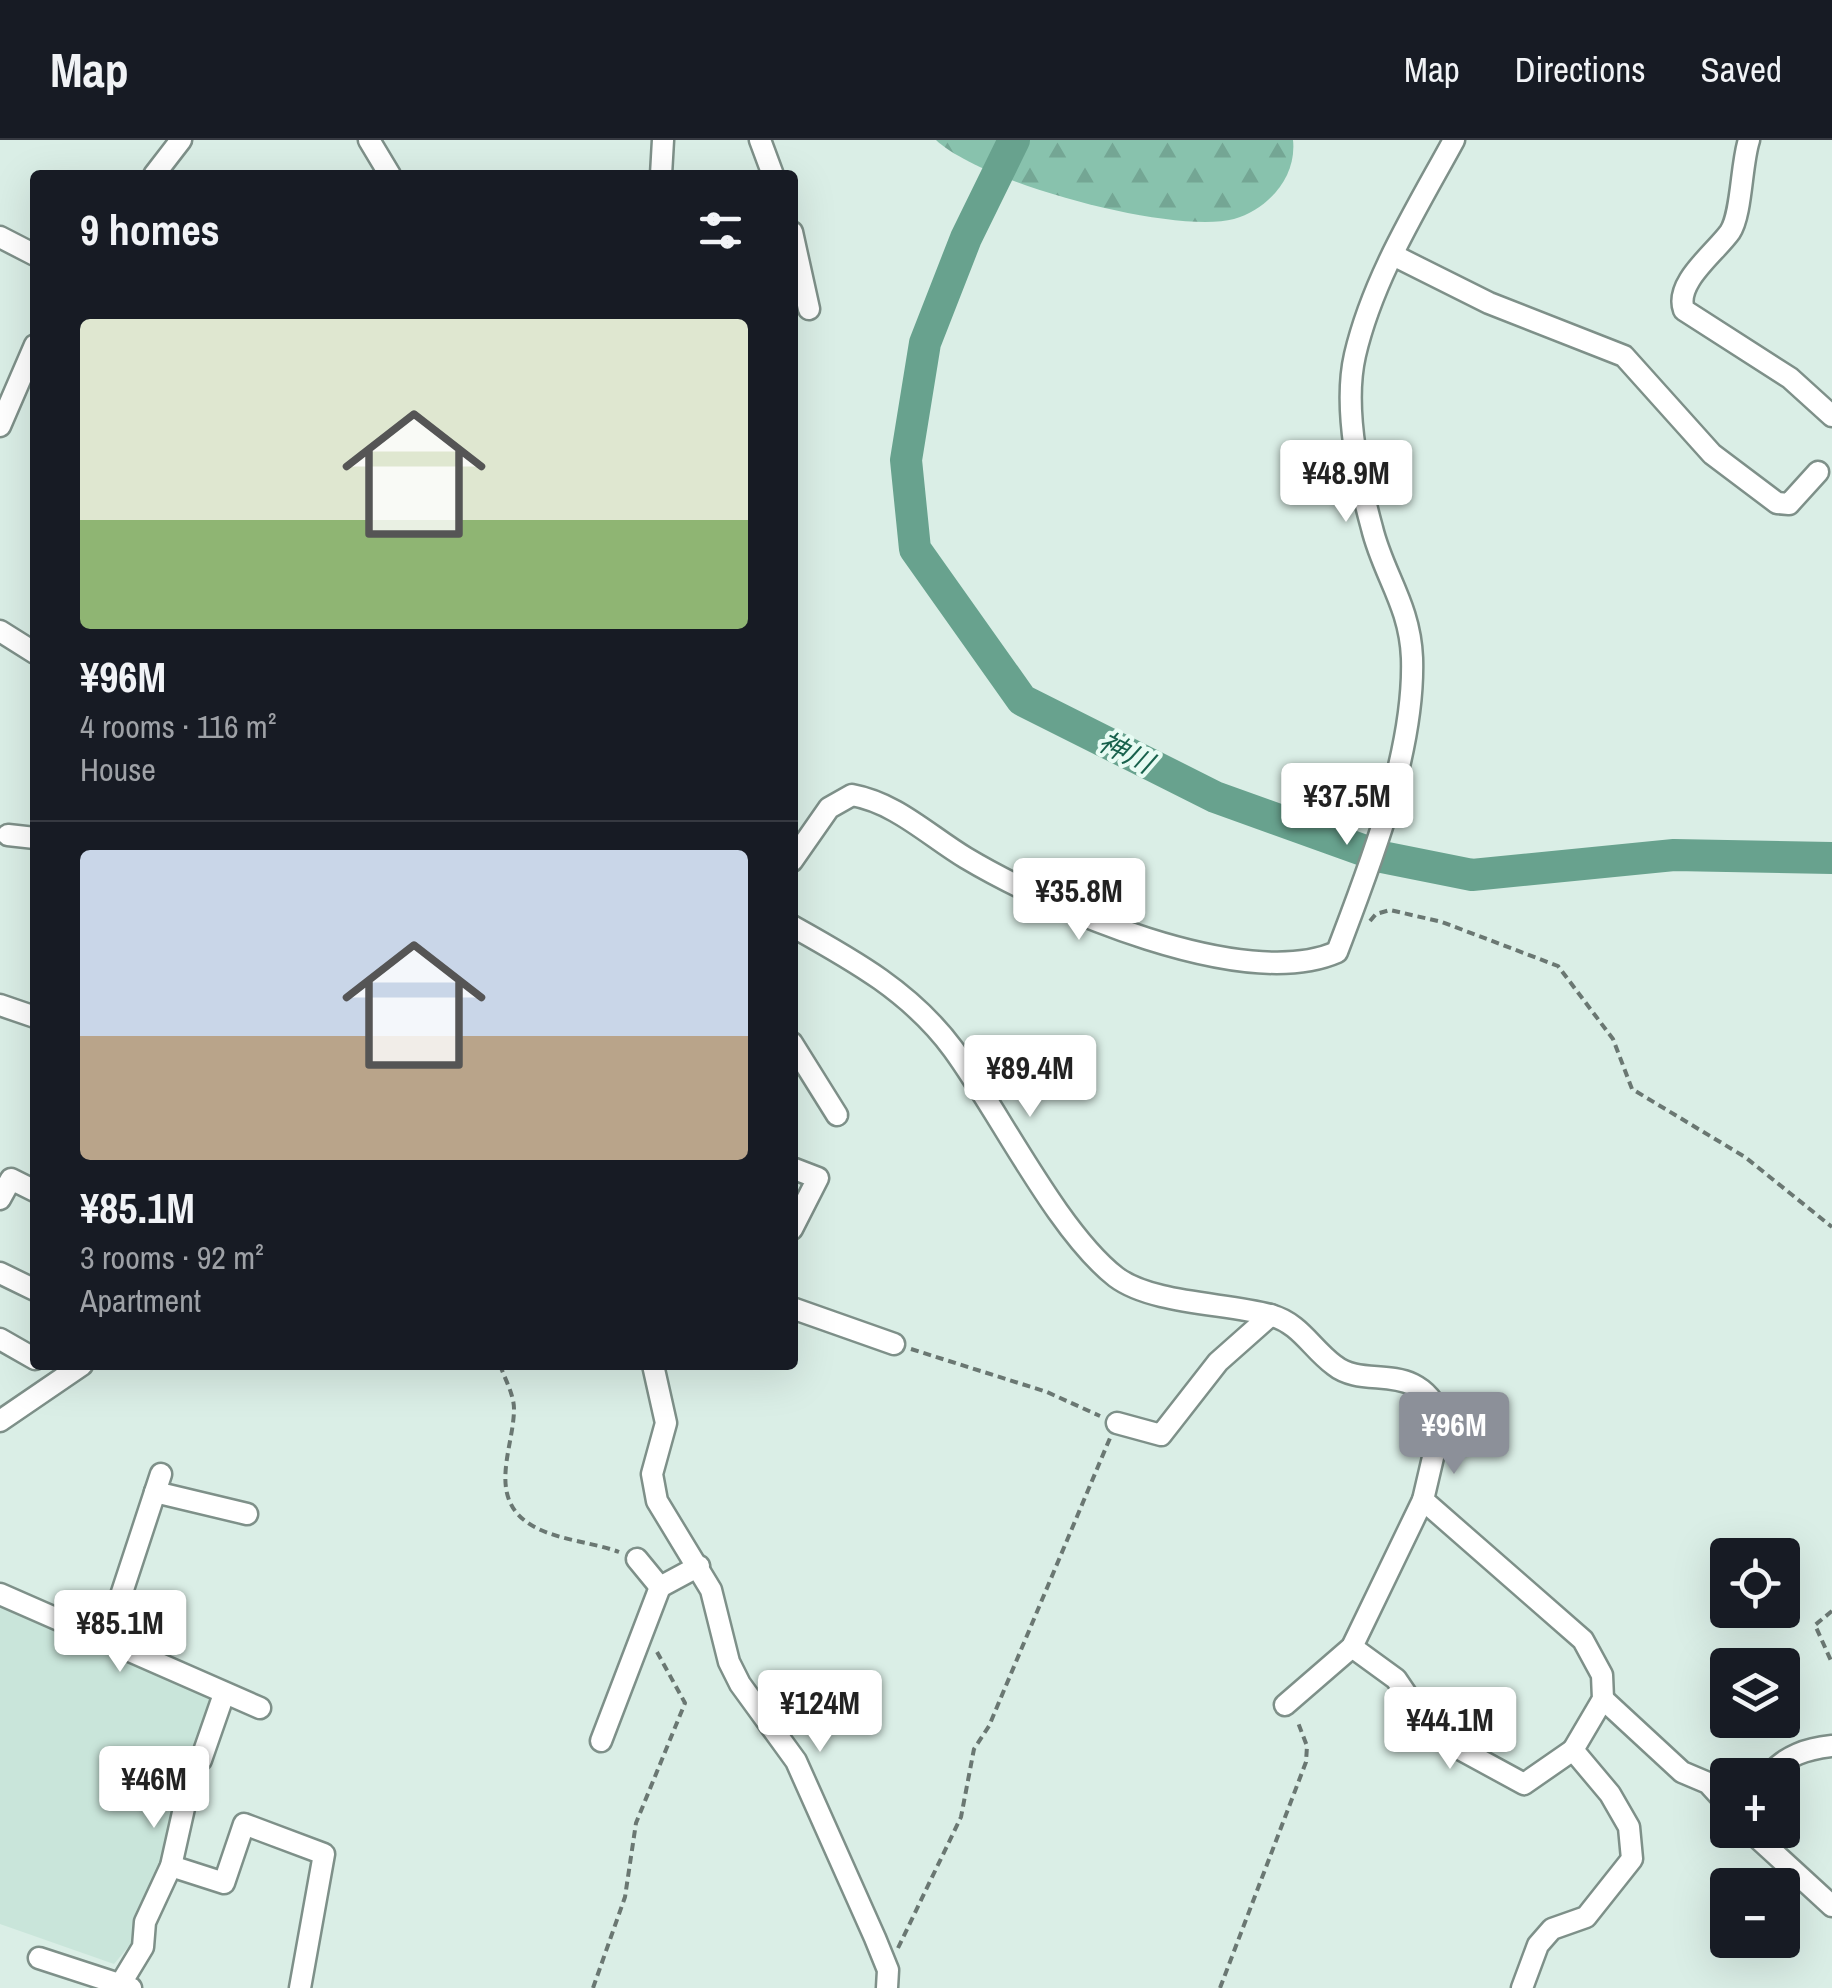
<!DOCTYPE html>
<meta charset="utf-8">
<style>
body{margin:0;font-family:"Archivo Narrow","Noto Sans JP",sans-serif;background:#20242c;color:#f1f3f6;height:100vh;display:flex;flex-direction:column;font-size:38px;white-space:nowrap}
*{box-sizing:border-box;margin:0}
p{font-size:32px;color:#9ea1a6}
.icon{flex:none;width:55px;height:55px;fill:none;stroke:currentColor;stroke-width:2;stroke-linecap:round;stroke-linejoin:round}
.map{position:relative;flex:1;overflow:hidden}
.drawer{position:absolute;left:30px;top:30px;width:768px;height:1200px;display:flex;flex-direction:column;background:#171b24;border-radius:10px;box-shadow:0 10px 40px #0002}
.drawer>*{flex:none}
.tools{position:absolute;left:1710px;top:1398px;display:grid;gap:20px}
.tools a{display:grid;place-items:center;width:90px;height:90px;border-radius:10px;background:#171b24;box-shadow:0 10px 40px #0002;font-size:50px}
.price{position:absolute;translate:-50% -85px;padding:0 22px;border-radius:10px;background:#fff;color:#222;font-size:32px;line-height:65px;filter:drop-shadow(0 2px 5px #0008)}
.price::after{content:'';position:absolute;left:50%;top:60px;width:30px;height:22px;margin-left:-15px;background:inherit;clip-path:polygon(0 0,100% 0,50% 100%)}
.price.selected{background:#8c9099;color:#fff}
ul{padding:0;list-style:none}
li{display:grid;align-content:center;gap:20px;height:530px;padding:0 50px}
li+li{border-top:2px solid #363941}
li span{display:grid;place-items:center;height:310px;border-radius:10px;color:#555}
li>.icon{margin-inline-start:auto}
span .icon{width:180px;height:180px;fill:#fffc;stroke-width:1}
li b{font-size:42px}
h2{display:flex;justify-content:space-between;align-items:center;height:120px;padding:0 50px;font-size:42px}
header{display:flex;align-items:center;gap:60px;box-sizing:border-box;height:140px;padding:0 50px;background:#171b24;border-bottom:2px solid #363941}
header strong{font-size:48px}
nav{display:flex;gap:55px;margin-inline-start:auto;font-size:35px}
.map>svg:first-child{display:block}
</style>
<header>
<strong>Map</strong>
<nav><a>Map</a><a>Directions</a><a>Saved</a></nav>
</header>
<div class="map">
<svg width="1832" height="1848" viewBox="0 0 1832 1848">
<defs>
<pattern id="forest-firs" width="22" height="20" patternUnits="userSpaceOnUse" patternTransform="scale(2.5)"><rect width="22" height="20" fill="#88c2ad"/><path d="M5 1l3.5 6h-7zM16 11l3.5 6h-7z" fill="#74a694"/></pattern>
</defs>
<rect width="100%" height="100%" fill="#daeee6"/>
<path fill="#c9e5da" d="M 0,1464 L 214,1557 L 199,1605 L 189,1618 L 160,1738 L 134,1800 L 114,1824 L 0,1784 Z"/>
<path fill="url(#forest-firs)" d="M 936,0 L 1293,0 C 1297,36 1269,69 1234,79 C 1174,95 981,43 936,0 Z"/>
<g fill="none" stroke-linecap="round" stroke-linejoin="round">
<path stroke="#68a28e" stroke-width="32" d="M 1014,0 L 966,98 L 925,203 L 906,320 L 915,409 L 1022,560 L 1215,657 L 1382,717 L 1472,735 L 1674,715 L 1832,718"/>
<g stroke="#7e9089" stroke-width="25">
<g id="minor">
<path d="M 369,0 L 390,35"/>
<path d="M 760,0 L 773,35"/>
<path d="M 1749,0 C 1741,24 1742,74 1730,92 C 1715,113 1674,143 1684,170 L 1790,238 L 1832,276"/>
<path d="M 154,35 L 181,0"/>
<path d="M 661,35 L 663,0"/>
<path d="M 792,92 L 809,169"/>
<path d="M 0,97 L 35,115"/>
<path d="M 1393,115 L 1489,163 L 1624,216 L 1712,314 L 1777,363 L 1789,364 L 1818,332"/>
<path d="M 0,286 L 35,205"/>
<path d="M 0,491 L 35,513"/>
<path d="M 8,695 L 35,698"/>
<path d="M 792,721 L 829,668 L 852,655 C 896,663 928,695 966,718 C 1048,767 1244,853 1337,812 C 1370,725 1415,612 1412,518 C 1410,465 1383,434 1372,388 C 1358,337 1343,267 1355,215 C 1373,138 1417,68 1454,0"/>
<path d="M 792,786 C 853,820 911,852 953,909 C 1000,973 1057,1091 1116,1137 C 1152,1164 1227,1163 1270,1175 C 1300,1183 1311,1208 1334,1225 C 1366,1251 1417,1217 1442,1279 L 1423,1360 L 1583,1500 L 1602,1535 L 1603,1559 L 1573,1610 L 1610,1654 L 1629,1687 L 1632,1719 L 1586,1777 L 1552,1789 L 1538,1805 L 1522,1848"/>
<path d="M 0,865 L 35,877"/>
<path d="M 792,903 L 837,975"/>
<path d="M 792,1028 L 818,1038 L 792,1089"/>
<path d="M 0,1059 L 11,1039 L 35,1051"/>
<path d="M 0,1133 L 35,1150"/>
<path d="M 792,1168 L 894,1204"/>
<path d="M 0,1199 L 35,1219"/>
<path d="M 653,1225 L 666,1283 L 652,1334 L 657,1361 L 711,1450 L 729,1522 L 740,1544 L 796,1621 L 875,1798 L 888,1830 L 887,1848"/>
<path d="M 0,1281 L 82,1225"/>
<path d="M 1117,1283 L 1161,1295 L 1218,1222 L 1271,1175"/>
<path d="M 155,1352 L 247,1374"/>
<path d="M 637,1419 L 660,1447 L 699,1426"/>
<path d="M 0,1454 L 260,1568"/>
<path d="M 106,1501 L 161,1334"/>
<path d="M 1352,1507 L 1396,1539 L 1434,1595 L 1524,1644 L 1573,1610"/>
<path d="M 1603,1559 L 1682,1632 L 1708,1643 L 1728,1665"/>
<path d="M 1285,1565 L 1352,1507 L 1423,1360"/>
<path d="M 601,1601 L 660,1447"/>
<path d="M 1769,1635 C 1787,1615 1806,1609 1832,1606"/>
<path d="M 1749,1690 L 1832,1766"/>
<path d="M 171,1726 L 224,1743 L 244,1684 L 324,1714 L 300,1848"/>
<path d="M 39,1818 L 131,1848"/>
<path d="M 120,1845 L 143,1807 L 145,1782 L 171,1726 L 193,1628 L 201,1620 L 224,1554"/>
</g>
</g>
<g stroke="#6a7772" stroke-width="4" stroke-dasharray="8 5" stroke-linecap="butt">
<path d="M 1370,781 L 1376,774 L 1390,770 L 1442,782 L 1558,826 L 1613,899 L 1632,949 L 1745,1017 L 1832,1087"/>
<path d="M 911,1209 L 1047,1252 L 1100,1276"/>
<path d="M 500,1225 C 505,1239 514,1255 514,1269 C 514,1305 489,1352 524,1380 C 549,1400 590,1401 619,1412"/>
<path d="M 1832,1471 L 1815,1485 L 1832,1523"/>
<path d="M 898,1808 L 961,1677 L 974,1609 L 989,1586 L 1110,1298"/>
<path d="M 593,1848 L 625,1757 L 636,1683 L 685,1563 L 657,1512"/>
<path d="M 1220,1848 L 1306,1622 L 1307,1606 L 1297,1580"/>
</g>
<use href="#minor" stroke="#fff" stroke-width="20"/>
</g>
<g text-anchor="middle" stroke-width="8" stroke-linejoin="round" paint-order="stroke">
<g font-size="28" font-style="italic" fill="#19624d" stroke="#e7fbf3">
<text transform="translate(1126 612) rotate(27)" y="10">神川</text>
</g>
</g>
</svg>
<div class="tools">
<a><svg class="icon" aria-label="locate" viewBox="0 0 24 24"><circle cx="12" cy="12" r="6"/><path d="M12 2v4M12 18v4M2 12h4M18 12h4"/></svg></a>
<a><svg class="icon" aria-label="layers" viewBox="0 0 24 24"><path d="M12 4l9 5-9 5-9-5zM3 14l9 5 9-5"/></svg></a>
<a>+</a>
<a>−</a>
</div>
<b class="price" style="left:1346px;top:385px">¥48.9M</b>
<b class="price" style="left:1347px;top:708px">¥37.5M</b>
<b class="price" style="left:1079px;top:803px">¥35.8M</b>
<b class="price" style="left:1030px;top:980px">¥89.4M</b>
<b class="price selected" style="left:1454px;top:1337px">¥96M</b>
<b class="price" style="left:120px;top:1535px">¥85.1M</b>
<b class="price" style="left:820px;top:1615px">¥124M</b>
<b class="price" style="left:1450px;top:1632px">¥44.1M</b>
<b class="price" style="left:154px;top:1691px">¥46M</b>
<section class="drawer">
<h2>9 homes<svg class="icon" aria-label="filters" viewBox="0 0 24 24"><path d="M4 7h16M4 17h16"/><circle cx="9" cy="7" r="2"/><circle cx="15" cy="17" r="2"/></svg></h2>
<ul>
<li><span style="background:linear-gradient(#dfe7d0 65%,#8fb573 0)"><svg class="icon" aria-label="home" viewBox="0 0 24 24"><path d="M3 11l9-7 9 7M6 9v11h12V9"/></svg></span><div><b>¥96M</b><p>4 rooms · 116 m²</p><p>House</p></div></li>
<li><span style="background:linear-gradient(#c9d6e8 60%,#b9a48a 0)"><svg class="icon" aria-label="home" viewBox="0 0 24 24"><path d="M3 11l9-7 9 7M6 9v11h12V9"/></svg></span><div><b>¥85.1M</b><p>3 rooms · 92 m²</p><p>Apartment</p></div></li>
</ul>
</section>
</div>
